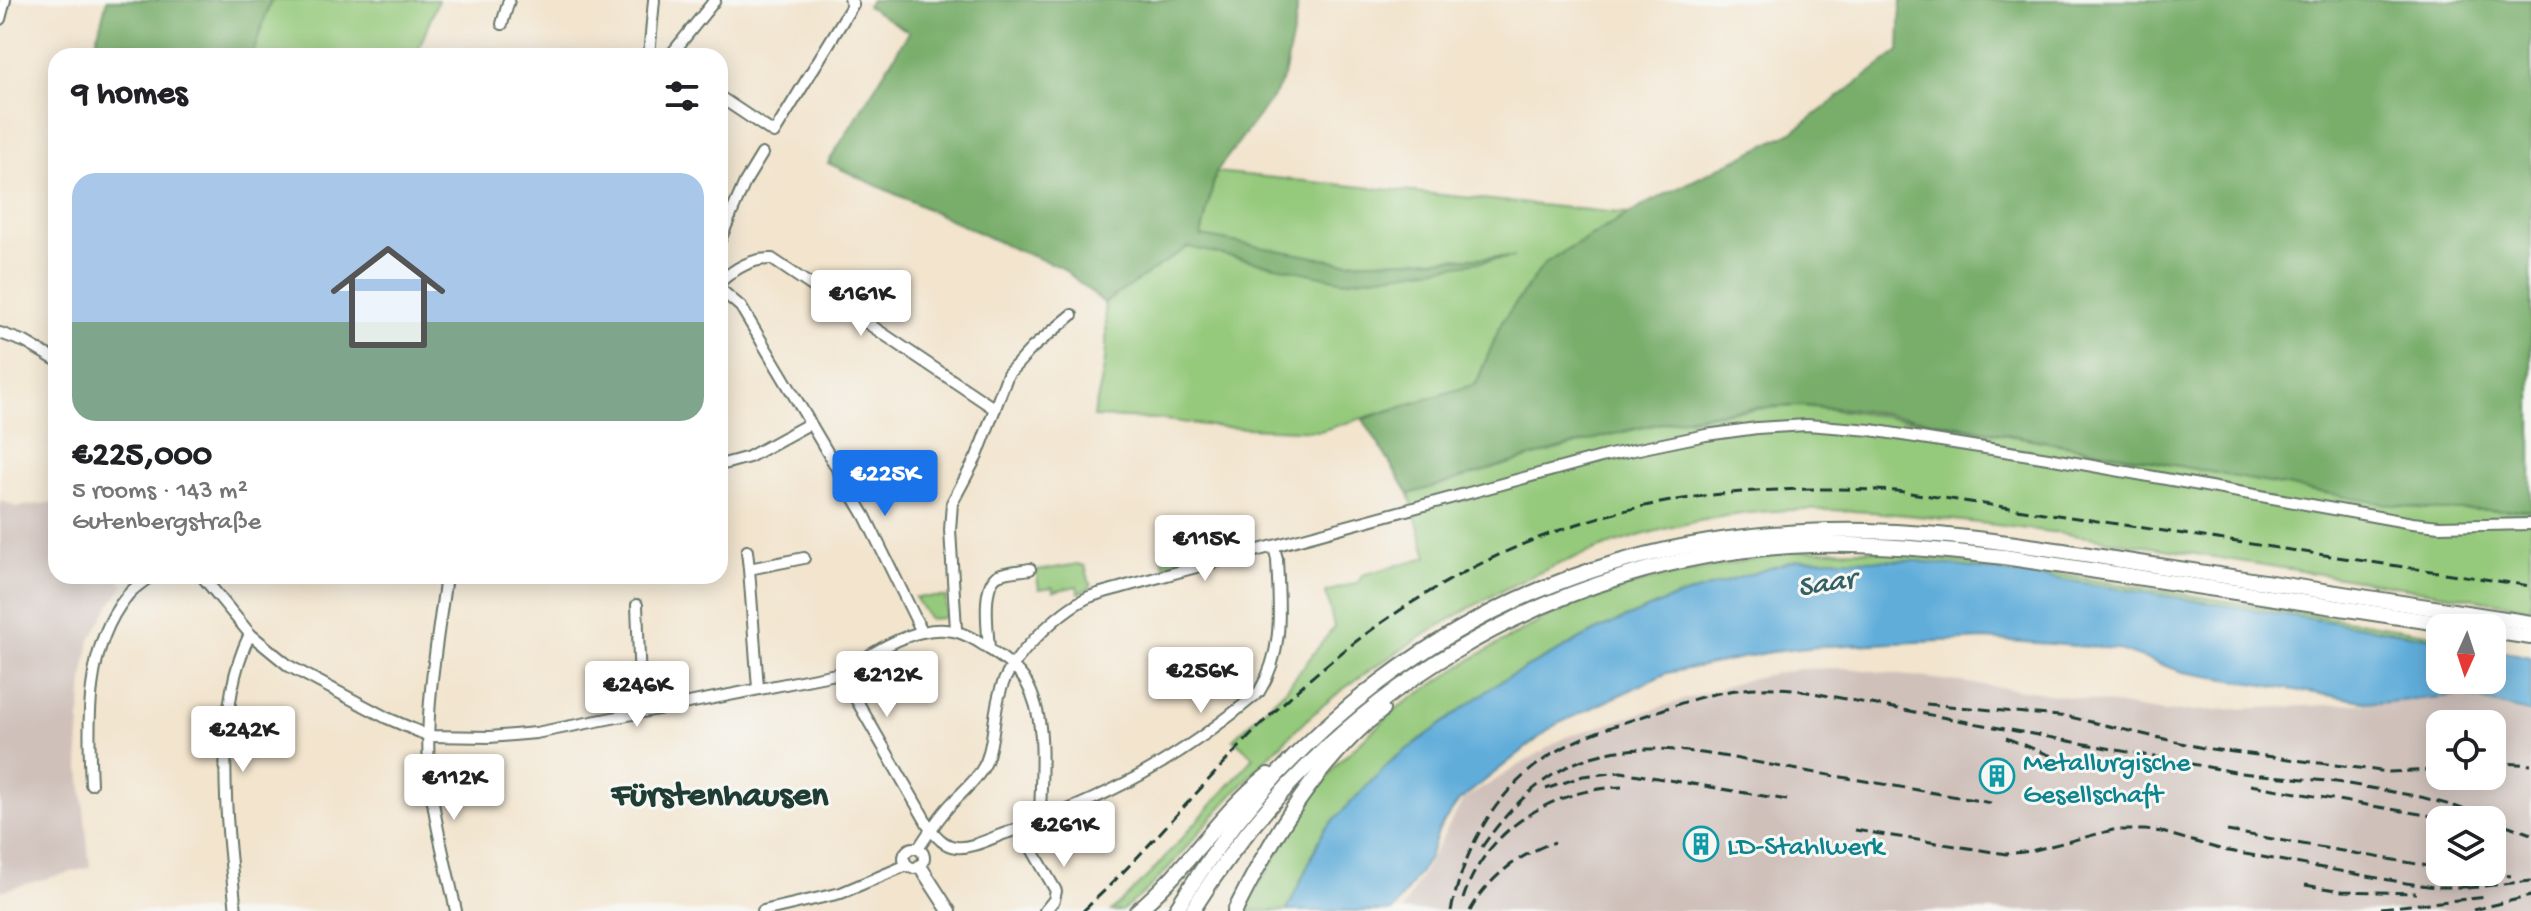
<!DOCTYPE html>
<meta charset="utf-8">
<style>
body{margin:0;font-family:"Gochi Hand",sans-serif;background:#f6f6f6;color:#202124;height:100vh;display:flex;flex-direction:column;font-size:30px;white-space:nowrap}
*{box-sizing:border-box;margin:0}
p{font-size:26px;color:#757577}
.icon{flex:none;width:44px;height:44px;fill:none;stroke:currentColor;stroke-width:2;stroke-linecap:round;stroke-linejoin:round}
.map{position:relative;flex:1;overflow:hidden}
.sheet{position:absolute;left:48px;top:48px;width:680px;height:536px;display:flex;flex-direction:column;background:#fff;border-radius:24px;box-shadow:0 4px 20px #0003}
.sheet>*{flex:none}
.needle{width:52px;rotate:183deg}
.buttons{position:absolute;left:2426px;top:614px;display:grid;gap:16px}
.buttons a{display:grid;place-items:center;width:80px;height:80px;border-radius:16px;background:#fff;box-shadow:0 4px 20px #0003;font-size:40px}
.price{position:absolute;translate:-50% -68px;padding:0 18px;border-radius:8px;background:#fff;color:#222;font-size:26px;line-height:52px;filter:drop-shadow(0 2px 4px #0008)}
.price::after{content:'';position:absolute;left:50%;top:48px;width:24px;height:18px;margin-left:-12px;background:inherit;clip-path:polygon(0 0,100% 0,50% 100%)}
.price.selected{background:#1a73e8;color:#fff}
ul{padding:0;list-style:none}
li{display:grid;align-content:center;gap:16px;height:424px;padding:0 24px}
li+li{border-top:2px solid #e0e0e0}
li span{display:grid;place-items:center;height:248px;border-radius:24px;color:#555}
li>.icon{margin-inline-start:auto}
span .icon{width:144px;height:144px;fill:#fffc;stroke-width:1}
li b{font-size:34px}
h2{display:flex;justify-content:space-between;align-items:center;height:96px;padding:0 24px;font-size:34px}
.map>svg:first-child{display:block}
</style>
<div class="map">
<svg width="2531" height="911" viewBox="0 0 2531 911">
<rect width="100%" height="100%" fill="#f6f6f2"/>
<filter id="ink" filterUnits="userSpaceOnUse"><feTurbulence type="fractalNoise" baseFrequency=".0125" numOctaves="2"/><feDisplacementMap in="SourceGraphic" scale="16" xChannelSelector="R" yChannelSelector="G"/><feConvolveMatrix kernelMatrix="1 2 1 2 8 2 1 2 1" color-interpolation-filters="sRGB"/></filter>
<filter id="wash" filterUnits="userSpaceOnUse"><feTurbulence type="fractalNoise" baseFrequency=".006" numOctaves="4" result="noise"/><feDisplacementMap in="SourceGraphic" scale="32" xChannelSelector="R" yChannelSelector="G"/><feGaussianBlur stdDeviation="1.8" result="paint"/><feColorMatrix in="noise" values="0 0 0 0 0 0 0 0 0 0 0 0 0 0 0 0 0 1.4 0 .05"/><feComposite in="paint" operator="in"/></filter>
<g filter="url(#wash)">
<rect width="100%" height="100%" fill="#f2e4cd"/>
<g fill="#cfc0ba" fill-rule="evenodd">
<path d="M 0,500 L 16,507 L 56,502 L 56,576 L 117,576 L 124,586 L 110,605 L 90,640 L 83,679 L 78,750 L 90,867 L 0,891 Z"/>
<path d="M 1848,668 L 2031,691 L 2164,712 L 2376,703 L 2462,695 L 2531,715 L 2531,911 L 1402,911 L 1463,800 L 1565,737 L 1753,678 L 1797,669 ZM 2440,724 L 2492,724 L 2492,776 L 2440,776 ZM 2440,820 L 2492,820 L 2492,872 L 2440,872 Z"/>
</g>
<g fill="#95c97b" stroke="#5a8358" stroke-width="2">
<path d="M 271,0 L 438,0 L 416,56 L 252,56 Z"/>
<path d="M 1216,172 L 1628,214 L 1545,263 L 1502,322 L 1476,384 L 1320,431 L 1220,427 L 1157,419 L 1093,417 C 1104,374 1110,347 1104,303 L 1188,247 L 1344,280 L 1503,257 L 1341,262 L 1201,236 Z"/>
<path d="M 1801,406 C 2005,428 2204,474 2406,507 L 2440,510 L 2531,510 L 2531,608 C 2400,586 2269,565 2139,545 C 2077,535 2015,527 1953,520 C 1876,511 1797,504 1720,517 C 1579,542 1477,597 1360,677 C 1303,716 1255,771 1208,822 C 1181,853 1156,887 1121,911 L 1111,911 L 1150,874 L 1254,757 L 1233,739 L 1286,689 L 1334,627 L 1326,592 L 1359,582 L 1362,575 L 1427,557 L 1409,494 C 1537,455 1666,411 1801,406 Z"/>
<path d="M 1192,539 L 1197,559 L 1165,567 L 1160,547 Z"/>
<path d="M 1869,550 L 2049,573 L 2440,635 L 2440,639 L 2050,578 L 1917,561 L 1796,560 L 1668,600 L 1600,629 L 1499,682 L 1324,830 L 1287,911 L 1244,911 L 1303,810 L 1337,764 L 1397,708 L 1478,655 L 1583,598 L 1654,579 L 1793,551 Z"/>
<path d="M 1078,564 L 1085,566 L 1091,587 L 1079,593 L 1077,586 L 1054,591 L 1053,587 L 1039,589 L 1036,571 Z"/>
<path d="M 915,597 L 946,597 L 946,615 L 943,618 L 929,619 Z"/>
</g>
<g fill="#78ad6b" stroke="#4c7550" stroke-width="2">
<path d="M 107,0 L 271,0 L 252,56 L 92,56 Z"/>
<path d="M 871,0 L 1297,0 L 1297,14 L 1284,77 L 1272,98 L 1216,172 L 1201,236 L 1341,262 L 1515,257 L 1344,281 L 1188,247 L 1104,303 L 1061,267 L 1014,249 L 828,163 L 909,32 L 867,6 Z"/>
<path d="M 1901,0 L 2531,0 L 2531,510 L 2440,510 L 2406,507 C 2263,484 2121,453 1977,429 C 1907,418 1826,400 1755,408 C 1636,420 1522,460 1409,494 L 1363,419 L 1476,384 L 1502,322 L 1545,263 L 1650,202 L 1794,131 L 1899,51 Z"/>
</g>
<path fill="#61adda" stroke="#407587" stroke-width="2" d="M 1833,559 L 1917,561 L 2050,578 L 2440,639 L 2440,680 L 2492,680 L 2492,649 L 2531,657 L 2531,713 L 2462,695 L 2376,703 L 2183,672 L 2117,649 L 1985,639 L 1827,646 L 1771,652 L 1667,673 L 1555,725 L 1459,801 L 1439,829 L 1428,860 L 1393,911 L 1287,911 L 1324,830 L 1391,761 L 1499,682 L 1600,629 L 1668,600 L 1796,560 Z"/>
</g>
<g filter="url(#ink)">
<g fill="none" stroke-linecap="round" stroke-linejoin="round">
<g stroke="#69776a" stroke-width="14">
<g id="minor">
<path d="M 0,19 L 5,0"/>
<path d="M 502,24 L 509,0"/>
<path d="M 649,56 L 654,0"/>
<path d="M 670,56 L 715,0"/>
<path d="M 720,97 L 774,133 L 853,4 L 850,0"/>
<path d="M 720,240 L 745,182 L 762,154"/>
<path d="M 720,282 C 734,269 752,258 772,259 L 995,409"/>
<path d="M 720,289 L 741,307 L 796,399 L 865,516 L 922,632"/>
<path d="M 0,333 L 25,342 L 56,360"/>
<path d="M 720,465 L 749,457 L 809,424"/>
<path d="M 747,551 L 749,569"/>
<path d="M 202,576 L 250,634 L 289,666 L 387,718 L 429,736 L 490,737 L 536,733 L 841,673"/>
<path d="M 446,576 C 438,638 425,703 429,766 C 432,815 446,863 456,911"/>
<path d="M 637,605 L 641,711"/>
<path d="M 956,629 L 950,530 L 952,503 L 977,456 L 1008,374 L 1032,348 L 1072,315"/>
<path d="M 989,649 C 988,631 981,585 998,575 C 1007,571 1020,571 1030,569"/>
<path d="M 758,688 L 749,569 L 804,558"/>
<path d="M 91,784 C 88,722 85,647 127,596 C 133,588 143,582 151,576"/>
<path d="M 1040,821 C 1040,777 1049,722 1026,682 C 1017,667 999,656 985,646 C 964,632 948,626 922,632 C 894,638 866,658 841,673 L 931,830 C 938,838 945,846 956,847 C 972,849 993,837 1009,832 C 1106,799 1180,759 1259,692 C 1285,649 1279,607 1277,559 L 1274,547"/>
<path d="M 1020,828 L 1056,891 L 1054,900 L 1045,911"/>
<circle cx="914" cy="858" r="10"/>
<path d="M 918,849 C 928,834 938,818 951,804 C 963,791 979,778 986,762 C 995,739 993,712 1001,689 C 1010,658 1059,611 1089,597 C 1102,592 1117,589 1130,585 L 1605,456 L 1706,435 L 1757,428 L 1807,425 L 1871,430 L 2048,458 L 2412,523 L 2439,526 L 2531,524"/>
<path d="M 236,911 C 227,828 212,710 250,634"/>
<path d="M 763,911 L 841,893 L 907,865"/>
</g>
</g>
<g stroke="#69776a" stroke-width="16">
<path id="major" d="M 920,866 L 949,911"/>
</g>
<g stroke="#69776a" stroke-width="18">
<g id="highway">
<path d="M 2492,631 L 2531,637"/>
<path d="M 1137,911 C 1186,871 1218,814 1268,775"/>
<path d="M 1175,911 C 1194,881 1213,852 1235,824 C 1317,719 1432,631 1557,583 C 1654,545 1763,529 1867,531 C 1965,533 2062,551 2159,566 C 2283,585 2407,603 2531,623"/>
<path d="M 1192,911 C 1326,695 1556,554 1811,545 C 1876,543 1940,550 2004,557 L 2472,628"/>
<path d="M 1235,911 C 1271,838 1317,761 1382,710"/>
</g>
</g>
<use href="#minor" stroke="#fff" stroke-width="10"/>
<use href="#major" stroke="#fff" stroke-width="12"/>
<use href="#highway" stroke="#fff" stroke-width="14"/>
<g stroke="#1f3d34" stroke-width="3" stroke-dasharray="12 6" stroke-linecap="butt">
<path d="M 1926,704 L 2070,717 L 2203,748 L 2389,772 L 2440,770"/>
<path d="M 2006,738 L 2057,758 L 2078,763"/>
<path d="M 2492,762 L 2531,765"/>
<path d="M 2250,785 L 2455,820"/>
<path d="M 1546,789 L 1583,776 L 1621,772 L 1787,800"/>
<path d="M 1855,830 L 2006,854 L 2031,851 L 2113,830 L 2145,830 L 2162,832 L 2223,850 L 2406,883 L 2435,887 L 2479,887"/>
<path d="M 2227,831 L 2440,868"/>
<path d="M 1482,847 C 1508,809 1543,773 1588,758 C 1652,737 1728,758 1793,769 C 1859,780 1925,791 1991,803"/>
<path d="M 2471,872 L 2511,876"/>
<path d="M 2305,885 L 2342,891 L 2416,893"/>
<path d="M 2467,888 L 2531,881"/>
<path d="M 1463,899 C 1485,830 1551,789 1622,787"/>
<path d="M 2381,908 L 2487,897"/>
<path d="M 2473,910 L 2531,896"/>
<path d="M 1083,911 C 1156,844 1217,764 1290,697 C 1379,614 1489,547 1608,515 C 1702,489 1800,486 1897,491 L 2531,586"/>
<path d="M 1451,911 C 1467,838 1502,779 1570,744 C 1595,731 1623,723 1650,714 C 1700,696 1737,684 1792,689 L 2240,773 L 2337,782 L 2421,797 L 2454,806 L 2531,834"/>
<path d="M 1470,911 C 1488,878 1519,854 1555,842"/>
</g>
</g>
</g>
<defs>
<g id="building-ring" transform="scale(1.8)"><circle r="9.5" fill="#f6f6f2" stroke="#0f9aa8" stroke-width="1.5"/><path d="M-4-6H4V6H1V3H-1V6H-4ZM-2.5-4.3h1.7v1.8h-1.7ZM.8-4.3h1.7v1.8H.8ZM-2.5-1h1.7V.8h-1.7ZM.8-1h1.7V.8H.8Z" fill="#0f9aa8"/></g>
</defs>
<g fill-rule="evenodd">
<use href="#building-ring" x="1997" y="776"/>
<use href="#building-ring" x="1701" y="844"/>
</g>
<g text-anchor="middle" stroke-width="6" stroke-linejoin="round" paint-order="stroke">
<g font-size="28" fill="#0d838f" stroke="#f6f6f2" text-anchor="start">
<text x="2023" y="770">Metallurgische<tspan x="2023" dy="32">Gesellschaft</tspan></text>
<text x="1727" y="854">LD-Stahlwerk</text>
</g>
<g font-size="30" font-style="italic" fill="#335f66" stroke="#f6f6f2">
<text transform="translate(1826 581) rotate(-9)" y="10">Saar</text>
</g>
<g font-size="36" font-weight="bold" fill="#1f3d34" stroke="#f6f6f2">
<text x="720" y="804">Fürstenhausen</text>
</g>
</g>
</svg>
<div class="buttons">
<a><svg class="needle" viewBox="-14 -14 28 28"><path d="M0-13l5 13h-10z" fill="#e53935"/><path d="M0 13l5-13h-10z" fill="#757577"/></svg></a>
<a><svg class="icon" aria-label="locate" viewBox="0 0 24 24"><circle cx="12" cy="12" r="6"/><path d="M12 2v4M12 18v4M2 12h4M18 12h4"/></svg></a>
<a><svg class="icon" aria-label="layers" viewBox="0 0 24 24"><path d="M12 4l9 5-9 5-9-5zM3 14l9 5 9-5"/></svg></a>
</div>
<b class="price" style="left:861px;top:338px">€161K</b>
<b class="price selected" style="left:885px;top:518px">€225K</b>
<b class="price" style="left:1205px;top:583px">€115K</b>
<b class="price" style="left:1201px;top:715px">€256K</b>
<b class="price" style="left:887px;top:719px">€212K</b>
<b class="price" style="left:637px;top:729px">€246K</b>
<b class="price" style="left:243px;top:774px">€242K</b>
<b class="price" style="left:454px;top:822px">€112K</b>
<b class="price" style="left:1064px;top:869px">€261K</b>
<section class="sheet">
<h2>9 homes<svg class="icon" aria-label="filters" viewBox="0 0 24 24"><path d="M4 7h16M4 17h16"/><circle cx="9" cy="7" r="2"/><circle cx="15" cy="17" r="2"/></svg></h2>
<ul>
<li><span style="background:linear-gradient(#a9c7e8 60%,#7fa58c 0)"><svg class="icon" aria-label="home" viewBox="0 0 24 24"><path d="M3 11l9-7 9 7M6 9v11h12V9"/></svg></span><div><b>€225,000</b><p>5 rooms · 143 m²</p><p>Gutenbergstraße</p></div></li>
</ul>
</section>
</div>
